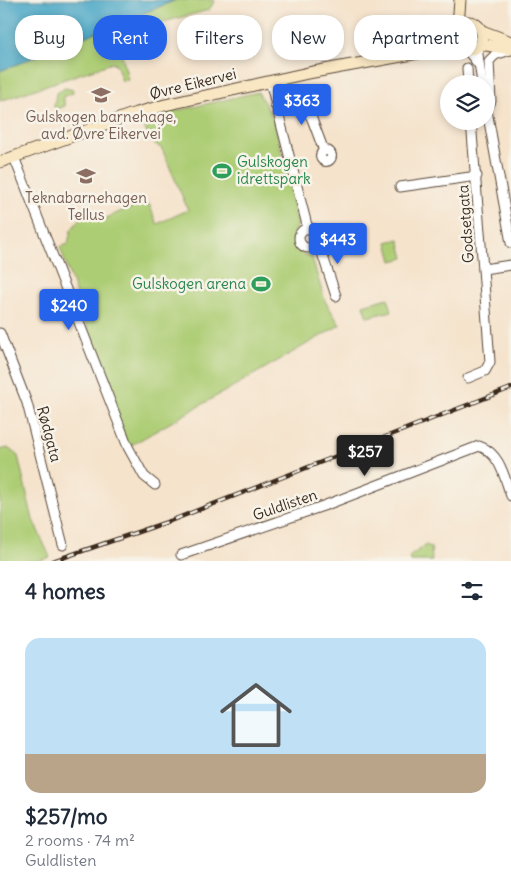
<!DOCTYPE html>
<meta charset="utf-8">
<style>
body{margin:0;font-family:Delius,sans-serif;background:#f2f2f3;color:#1f2937;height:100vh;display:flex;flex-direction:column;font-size:19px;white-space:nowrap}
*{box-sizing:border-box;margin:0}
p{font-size:16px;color:#747a83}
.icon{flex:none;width:28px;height:28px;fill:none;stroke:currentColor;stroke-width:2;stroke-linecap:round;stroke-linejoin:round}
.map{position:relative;height:561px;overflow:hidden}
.panel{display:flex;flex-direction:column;background:#fff;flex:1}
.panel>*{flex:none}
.banner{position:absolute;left:15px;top:15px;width:481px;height:45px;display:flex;gap:10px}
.buttons{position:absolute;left:440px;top:75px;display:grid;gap:10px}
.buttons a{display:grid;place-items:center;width:55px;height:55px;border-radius:50%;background:#fff;box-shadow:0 2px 8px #0003;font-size:25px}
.price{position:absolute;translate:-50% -42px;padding:0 11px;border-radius:5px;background:#2563eb;color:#fff;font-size:16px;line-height:32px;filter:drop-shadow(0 1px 2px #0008)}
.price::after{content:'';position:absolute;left:50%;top:30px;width:15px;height:11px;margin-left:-8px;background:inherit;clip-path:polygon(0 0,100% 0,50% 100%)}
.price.active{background:#222;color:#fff}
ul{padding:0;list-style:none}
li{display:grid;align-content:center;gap:10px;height:265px;padding:0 25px}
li+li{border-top:1px solid #e0e1e3}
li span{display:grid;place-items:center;height:155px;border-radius:15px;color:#555}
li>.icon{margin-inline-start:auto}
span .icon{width:90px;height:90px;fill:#fffc;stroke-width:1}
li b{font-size:21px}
h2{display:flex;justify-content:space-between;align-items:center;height:60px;padding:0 25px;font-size:21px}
.pill{padding:0 18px;border-radius:20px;background:#fff;box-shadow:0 2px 8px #0003;font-size:18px;line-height:45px}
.pill.active{background:#2563eb;color:#fff}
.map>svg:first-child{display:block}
</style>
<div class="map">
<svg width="511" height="561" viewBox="0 0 511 561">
<rect width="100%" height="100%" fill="#f7f3e8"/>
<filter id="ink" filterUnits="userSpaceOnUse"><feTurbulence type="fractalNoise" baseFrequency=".02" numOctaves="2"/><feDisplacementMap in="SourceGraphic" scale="10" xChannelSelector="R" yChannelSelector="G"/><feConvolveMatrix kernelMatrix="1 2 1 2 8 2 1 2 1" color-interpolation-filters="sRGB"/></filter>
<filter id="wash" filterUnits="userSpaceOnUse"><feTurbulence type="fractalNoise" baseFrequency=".0096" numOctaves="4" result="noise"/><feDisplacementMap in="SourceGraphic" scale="20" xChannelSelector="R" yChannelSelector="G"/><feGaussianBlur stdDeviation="1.12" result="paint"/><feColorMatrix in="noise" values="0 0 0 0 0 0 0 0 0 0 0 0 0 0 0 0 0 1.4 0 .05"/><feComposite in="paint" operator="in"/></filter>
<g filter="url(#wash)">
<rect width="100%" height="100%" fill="#f5e3cc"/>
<g fill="#adcd75" stroke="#747c4a">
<path d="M 176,0 L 215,0 L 209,10 L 148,26 L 151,42 L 121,50 L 128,80 L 122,81 L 116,64 L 112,63 L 0,101 L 0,71 Z"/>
<path d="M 65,88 L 73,90 L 73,93 L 64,96 L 63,98 L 65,106 L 57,109 L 54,107 L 56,93 Z"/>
<path d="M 258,92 L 274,120 L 298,223 L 293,237 L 294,247 L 304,255 L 311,255 L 325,301 L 340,325 L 128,447 L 60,247 L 68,244 L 71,230 L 83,215 L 100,221 L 124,210 L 149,204 L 157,224 L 188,210 L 162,149 L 150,140 L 141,119 Z"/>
<path d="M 399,239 L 404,258 L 392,261 L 387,242 Z"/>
<path d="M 388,298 L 392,311 L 367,317 L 363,305 Z"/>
<path d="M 8,448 L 18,456 L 33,520 L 50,557 L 39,561 L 0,561 L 0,450 Z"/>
<path d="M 426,545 L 431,547 L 432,561 L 411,561 L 409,557 Z"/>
</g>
<path fill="#47a6c6" stroke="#416872" d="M 0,0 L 176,0 L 0,71 Z"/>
</g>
<g filter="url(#ink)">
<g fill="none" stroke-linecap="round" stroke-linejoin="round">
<g stroke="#574638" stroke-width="11">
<g id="minor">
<path d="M 477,47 L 482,84"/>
<path d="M 467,50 L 479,65"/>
<path d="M 467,68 L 468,84"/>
<path d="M 270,81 L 308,229"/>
<path d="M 275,105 L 300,99 L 312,119 L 324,151"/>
<path d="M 486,105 L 511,243"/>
<path d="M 487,110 L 491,101 L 489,61 L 495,55 L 510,50"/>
<path d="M 471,121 L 483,269"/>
<circle cx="326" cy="156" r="5.5"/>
<path d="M 14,157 L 128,447 L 144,476 L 155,485"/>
<path d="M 400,187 L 477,176"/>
<circle cx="309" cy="238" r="10"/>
<path d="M 318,241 L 336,296"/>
<path d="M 0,333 L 27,403 L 63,545"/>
<path d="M 468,378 L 485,371 L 490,362 L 483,269 L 511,265"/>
<path d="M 181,555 L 326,505 L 479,446 C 500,453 504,476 511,496"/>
</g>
</g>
<g stroke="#574638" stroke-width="13">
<g id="secondary">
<circle cx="468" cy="36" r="14"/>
<path d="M 458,25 L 460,0"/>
<path d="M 482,31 L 511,42"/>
<path d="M 480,44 L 511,49"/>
<path d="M 0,162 L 130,115 L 165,105 L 308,73 L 429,51 L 460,48"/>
</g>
</g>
<use href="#minor" stroke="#fff" stroke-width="9"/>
<use href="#secondary" stroke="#f9e7c3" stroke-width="11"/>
<g stroke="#3b2a1e" stroke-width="4.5">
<path id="rail" d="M 53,561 L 170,521 L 511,388"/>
</g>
<use href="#rail" stroke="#f7f3e8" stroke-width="2.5" stroke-dasharray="8" stroke-linecap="butt"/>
</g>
</g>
<defs>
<g id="school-bare" transform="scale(1.5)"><path d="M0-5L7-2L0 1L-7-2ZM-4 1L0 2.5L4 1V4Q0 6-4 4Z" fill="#8d6e63" stroke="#f7f3e8" stroke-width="2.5" paint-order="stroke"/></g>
<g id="stadium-bare" transform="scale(1.5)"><path d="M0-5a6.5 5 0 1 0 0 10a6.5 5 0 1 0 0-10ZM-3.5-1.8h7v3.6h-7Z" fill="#2e9e5b" stroke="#f7f3e8" stroke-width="2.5" paint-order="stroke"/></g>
</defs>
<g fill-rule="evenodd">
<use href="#school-bare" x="101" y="95"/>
<use href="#stadium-bare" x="222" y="171"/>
<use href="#school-bare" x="86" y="176"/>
<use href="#stadium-bare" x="261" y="284"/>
</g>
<g text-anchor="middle" stroke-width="5" stroke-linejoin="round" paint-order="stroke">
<g font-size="15" fill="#3b2a1e" stroke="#f7f3e8">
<text transform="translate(193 84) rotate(-14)" y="5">Øvre Eikervei</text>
<text transform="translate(466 224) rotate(-94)" y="5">Godsetgata</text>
<text transform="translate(49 434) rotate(75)" y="5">Rødgata</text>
<text transform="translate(285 505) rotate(-19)" y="5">Guldlisten</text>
</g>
<g font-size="15" fill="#785e54" stroke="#f7f3e8">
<text x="101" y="122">Gulskogen barnehage,<tspan x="101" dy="17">avd. Øvre Eikervei</tspan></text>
<text x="86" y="203">Teknabarnehagen<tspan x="86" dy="17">Tellus</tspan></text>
</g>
<g font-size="15" fill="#27864d" stroke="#f7f3e8" text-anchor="start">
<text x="237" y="167">Gulskogen<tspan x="237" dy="17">idrettspark</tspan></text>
<text x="246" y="289" text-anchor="end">Gulskogen arena</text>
</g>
</g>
</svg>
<div class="buttons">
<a><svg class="icon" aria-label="layers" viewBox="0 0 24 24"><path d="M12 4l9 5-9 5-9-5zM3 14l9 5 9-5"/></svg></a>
</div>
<b class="price" style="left:302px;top:126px">$363</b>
<b class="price" style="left:338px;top:265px">$443</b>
<b class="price" style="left:69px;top:331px">$240</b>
<b class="price active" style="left:365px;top:477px">$257</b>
<div class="banner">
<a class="pill">Buy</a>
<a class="pill active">Rent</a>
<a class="pill">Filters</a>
<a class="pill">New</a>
<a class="pill">Apartment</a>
</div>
</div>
<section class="panel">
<h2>4 homes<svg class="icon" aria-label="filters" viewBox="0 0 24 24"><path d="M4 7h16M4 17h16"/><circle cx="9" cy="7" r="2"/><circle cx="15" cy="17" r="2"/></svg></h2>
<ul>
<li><span style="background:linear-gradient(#bfe0f5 75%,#b9a48a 0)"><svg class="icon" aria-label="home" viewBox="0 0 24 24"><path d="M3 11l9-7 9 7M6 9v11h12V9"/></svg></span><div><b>$257/mo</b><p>2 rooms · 74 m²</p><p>Guldlisten</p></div></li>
</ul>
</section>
